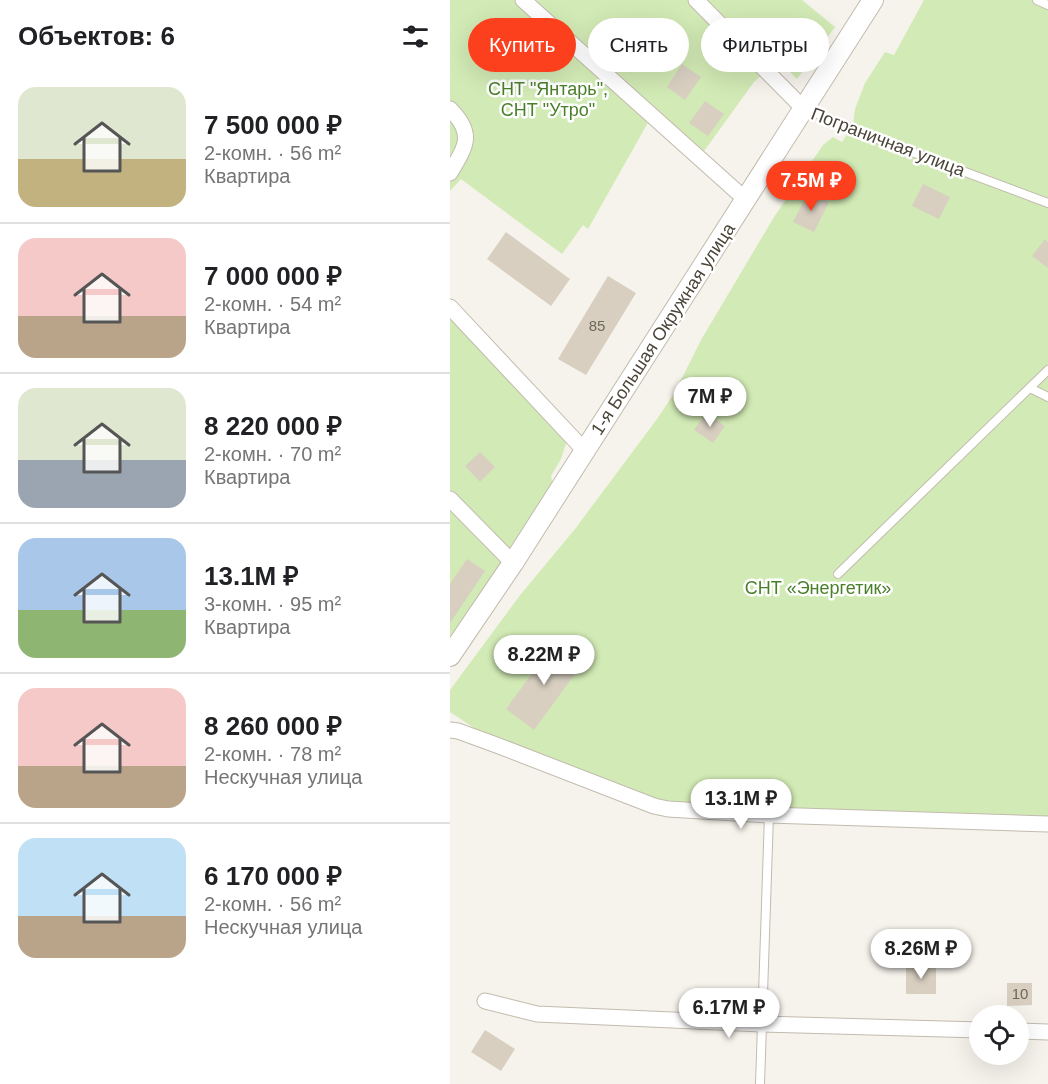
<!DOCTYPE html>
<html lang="ru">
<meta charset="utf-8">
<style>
body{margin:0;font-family:Arial,sans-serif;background:#f2f2f2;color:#202124;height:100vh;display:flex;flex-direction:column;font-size:22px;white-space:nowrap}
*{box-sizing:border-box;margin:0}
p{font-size:20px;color:#757577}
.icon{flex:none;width:33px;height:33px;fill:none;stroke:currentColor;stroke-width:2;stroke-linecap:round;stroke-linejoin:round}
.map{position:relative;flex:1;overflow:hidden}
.drawer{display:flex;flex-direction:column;background:#fff;width:450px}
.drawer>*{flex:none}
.hud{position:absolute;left:18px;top:18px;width:489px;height:54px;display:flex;gap:12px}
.fabs{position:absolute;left:519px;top:1005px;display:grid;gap:12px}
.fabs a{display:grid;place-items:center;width:60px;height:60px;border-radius:50%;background:#fff;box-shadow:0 6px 24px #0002;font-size:30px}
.price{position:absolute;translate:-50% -51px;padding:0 14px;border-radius:21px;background:#fff;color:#222;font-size:20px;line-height:39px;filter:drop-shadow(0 2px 3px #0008)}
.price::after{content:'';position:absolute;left:50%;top:36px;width:18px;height:14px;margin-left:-9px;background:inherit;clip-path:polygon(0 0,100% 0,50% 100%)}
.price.selected{background:#fc3f1d;color:#fff}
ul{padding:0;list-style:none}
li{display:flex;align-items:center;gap:18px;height:150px;padding:0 18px}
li+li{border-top:2px solid #e0e0e0}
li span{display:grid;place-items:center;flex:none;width:168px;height:120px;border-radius:18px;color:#555}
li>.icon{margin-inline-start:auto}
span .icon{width:72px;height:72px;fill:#fffc;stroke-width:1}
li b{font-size:26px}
h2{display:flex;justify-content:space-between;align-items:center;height:72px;padding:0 18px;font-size:26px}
.pill{padding:0 21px;border-radius:27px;background:#fff;box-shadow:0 6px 24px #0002;font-size:21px;line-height:54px}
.pill.selected{background:#fc3f1d;color:#fff}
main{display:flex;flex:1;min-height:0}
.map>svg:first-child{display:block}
</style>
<main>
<section class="drawer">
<h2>Объектов: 6<svg class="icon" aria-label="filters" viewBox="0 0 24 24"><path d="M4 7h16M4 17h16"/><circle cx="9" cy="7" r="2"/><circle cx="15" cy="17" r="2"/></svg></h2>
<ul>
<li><span style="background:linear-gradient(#dfe7d0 60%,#c2b280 0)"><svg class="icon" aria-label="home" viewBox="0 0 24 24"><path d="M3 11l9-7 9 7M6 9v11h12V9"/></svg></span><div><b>7 500 000 ₽</b><p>2-комн. · 56 m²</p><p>Квартира</p></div></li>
<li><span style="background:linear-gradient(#f6c9c9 65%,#b9a48a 0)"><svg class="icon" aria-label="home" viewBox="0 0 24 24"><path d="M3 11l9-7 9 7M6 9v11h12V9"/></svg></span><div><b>7 000 000 ₽</b><p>2-комн. · 54 m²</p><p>Квартира</p></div></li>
<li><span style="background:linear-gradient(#dfe7d0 60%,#9aa5b1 0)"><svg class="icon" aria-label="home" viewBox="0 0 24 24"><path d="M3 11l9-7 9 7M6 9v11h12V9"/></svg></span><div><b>8 220 000 ₽</b><p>2-комн. · 70 m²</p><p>Квартира</p></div></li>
<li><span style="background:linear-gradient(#a9c7e8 60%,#8fb573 0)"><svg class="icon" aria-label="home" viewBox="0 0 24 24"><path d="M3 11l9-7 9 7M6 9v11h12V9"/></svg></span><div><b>13.1M ₽</b><p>3-комн. · 95 m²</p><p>Квартира</p></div></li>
<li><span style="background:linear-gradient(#f6c9c9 65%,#b9a48a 0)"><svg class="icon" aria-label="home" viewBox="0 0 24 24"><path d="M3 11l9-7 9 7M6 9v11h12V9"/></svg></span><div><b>8 260 000 ₽</b><p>2-комн. · 78 m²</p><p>Нескучная улица</p></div></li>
<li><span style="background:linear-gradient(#bfe0f5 65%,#b9a48a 0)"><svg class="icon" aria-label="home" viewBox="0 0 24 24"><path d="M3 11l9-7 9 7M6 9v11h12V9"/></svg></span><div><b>6 170 000 ₽</b><p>2-комн. · 56 m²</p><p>Нескучная улица</p></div></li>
</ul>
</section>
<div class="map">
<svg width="598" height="1084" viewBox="0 0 598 1084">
<rect width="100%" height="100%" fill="#f6f3ec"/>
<g fill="#d2eab5">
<path d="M 0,0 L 352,0 L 385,27 L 347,79 L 328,60 L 304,82 L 249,158 L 200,119 L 138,229 L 133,225 L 112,254 L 11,179 L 0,191 Z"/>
<path d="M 474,0 L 598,0 L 598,826 L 211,811 L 24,728 L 0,712 L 0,690 L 71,594 L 125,529 L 207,419 L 225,392 L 251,340 L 324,217 L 373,145 L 383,137 L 392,142 L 403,125 L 405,109 L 415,83 L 435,52 L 444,55 Z"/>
<path d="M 0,311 L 121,428 L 111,459 L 101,476 L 103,485 L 46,576 L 0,637 Z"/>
</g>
<g fill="#d8cfc1">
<path d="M 232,64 L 251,77 L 235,100 L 217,87 Z"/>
<path d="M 255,101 L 274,114 L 258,136 L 239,123 Z"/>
<path d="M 473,184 L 500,197 L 489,219 L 462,206 Z"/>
<path d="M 358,192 L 379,202 L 364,232 L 343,222 Z"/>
<path d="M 56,232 L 120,279 L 101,306 L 37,259 Z"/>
<path d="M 595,239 L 598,242 L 598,268 L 582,256 Z"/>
<path d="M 158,276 L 186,293 L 136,375 L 108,359 Z"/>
<path d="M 256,413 L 275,426 L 263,443 L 244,430 Z"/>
<path d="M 30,452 L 45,467 L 30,482 L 15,466 Z"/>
<path d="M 17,559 L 35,571 L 0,623 L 0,584 Z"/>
<path d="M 105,642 L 133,663 L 84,730 L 56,709 Z"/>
<rect x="456" y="967" width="30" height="27"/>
<path d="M 557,983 L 582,983 L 582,1005 L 557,1006 Z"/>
<path d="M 35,1030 L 65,1049 L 51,1071 L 21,1052 Z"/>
</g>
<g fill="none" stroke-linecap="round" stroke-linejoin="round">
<g stroke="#c2bbae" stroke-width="10">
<g id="service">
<path d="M 587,0 L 598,5"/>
<path d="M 355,109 L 435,142 L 598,203"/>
<path d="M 580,388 L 598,397"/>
<path d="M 388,574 L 598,370"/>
<path d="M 310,1084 L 319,815"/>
</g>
</g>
<g stroke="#c2bbae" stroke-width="17">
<g id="minor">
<path d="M 73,0 L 295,199"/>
<path d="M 246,0 L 353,108"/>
<path d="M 0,109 C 25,134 16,146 0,173"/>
<path d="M 0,307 L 135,451"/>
<path d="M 0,499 L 63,563"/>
<path d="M 0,730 L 8,731 L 49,746 L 204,806 L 218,809 L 319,815 L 598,824"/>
<path d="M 35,1001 L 87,1014 L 312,1024 L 530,1030"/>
<path d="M 568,1031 L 598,1032"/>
</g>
</g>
<g stroke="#c2bbae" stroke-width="22">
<path id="tertiary" d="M 0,656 L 63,563 L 423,0"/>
</g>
<use href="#service" stroke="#fff" stroke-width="8"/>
<use href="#minor" stroke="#fff" stroke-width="15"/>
<use href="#tertiary" stroke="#fff" stroke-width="20"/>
</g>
<g text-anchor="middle" stroke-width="5" stroke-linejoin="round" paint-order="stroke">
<g font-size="15" fill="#6e675b">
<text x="147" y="331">85</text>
<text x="570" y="999">10</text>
</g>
<g font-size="18" fill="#4a7f2a" stroke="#fff">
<text x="98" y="95">СНТ "Янтарь",<tspan x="98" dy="21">СНТ "Утро"</tspan></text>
<text x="368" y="594">СНТ «Энергетик»</text>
</g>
<g font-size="18" fill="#4b4439" stroke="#fff">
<text transform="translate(438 142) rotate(21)" y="6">Пограничная улица</text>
<text transform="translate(213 329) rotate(-57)" y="6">1-я Большая Окружная улица</text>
</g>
</g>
</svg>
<div class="fabs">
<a><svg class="icon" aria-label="locate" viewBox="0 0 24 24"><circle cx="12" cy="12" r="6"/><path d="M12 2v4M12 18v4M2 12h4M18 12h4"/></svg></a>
</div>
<b class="price selected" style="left:361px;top:212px">7.5M ₽</b>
<b class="price" style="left:260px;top:428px">7M ₽</b>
<b class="price" style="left:94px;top:686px">8.22M ₽</b>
<b class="price" style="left:291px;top:830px">13.1M ₽</b>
<b class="price" style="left:471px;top:980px">8.26M ₽</b>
<b class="price" style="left:279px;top:1039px">6.17M ₽</b>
<div class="hud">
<a class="pill selected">Купить</a>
<a class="pill">Снять</a>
<a class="pill">Фильтры</a>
</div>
</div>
</main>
